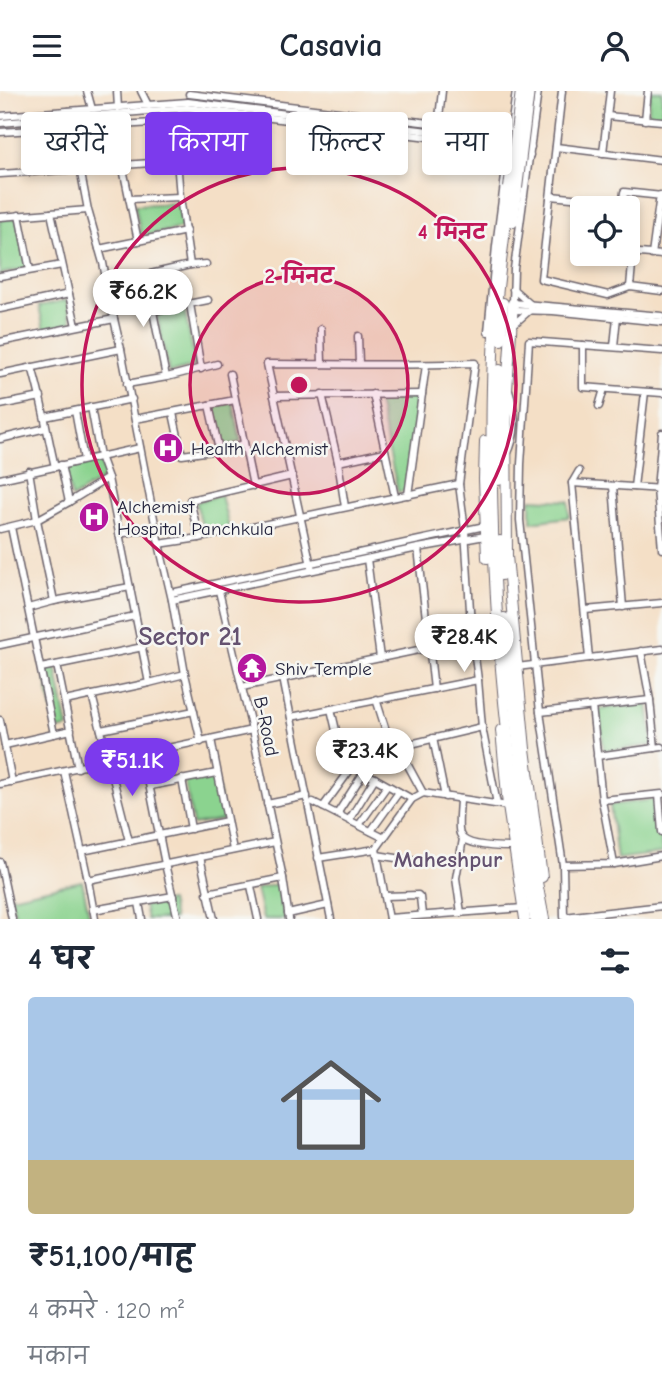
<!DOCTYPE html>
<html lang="hi">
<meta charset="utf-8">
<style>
body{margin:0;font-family:"Comic Neue","Playpen Sans Deva",sans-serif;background:#f6f6f7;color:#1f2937;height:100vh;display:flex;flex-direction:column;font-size:26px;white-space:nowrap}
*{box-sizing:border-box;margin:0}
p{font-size:23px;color:#747a83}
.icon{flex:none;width:38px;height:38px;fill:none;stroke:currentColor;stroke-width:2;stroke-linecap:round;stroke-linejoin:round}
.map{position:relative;height:828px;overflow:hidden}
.details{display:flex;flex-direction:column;background:#fff;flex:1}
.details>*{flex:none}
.banner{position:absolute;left:21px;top:21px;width:621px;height:63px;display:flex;gap:14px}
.tools{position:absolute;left:570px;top:105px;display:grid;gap:14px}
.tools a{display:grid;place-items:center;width:70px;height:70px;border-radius:7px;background:#fff;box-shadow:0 4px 10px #0003;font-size:35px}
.price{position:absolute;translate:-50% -60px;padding:0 16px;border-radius:24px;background:#fff;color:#222;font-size:23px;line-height:46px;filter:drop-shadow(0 2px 4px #0008)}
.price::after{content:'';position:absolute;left:50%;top:42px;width:21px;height:16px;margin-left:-10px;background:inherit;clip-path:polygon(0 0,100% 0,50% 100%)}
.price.selected{background:#7c3aed;color:#fff}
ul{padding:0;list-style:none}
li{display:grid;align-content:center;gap:14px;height:371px;padding:0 28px}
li+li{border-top:2px solid #e0e1e3}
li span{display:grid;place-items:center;height:217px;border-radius:7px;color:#555}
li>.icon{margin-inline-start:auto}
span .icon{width:126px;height:126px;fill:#fffc;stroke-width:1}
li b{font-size:30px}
h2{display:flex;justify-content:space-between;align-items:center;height:84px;padding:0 28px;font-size:30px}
.chip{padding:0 24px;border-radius:7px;background:#fff;box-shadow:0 4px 10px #0003;font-size:24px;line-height:63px}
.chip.selected{background:#7c3aed;color:#fff}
header{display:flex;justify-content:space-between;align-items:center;height:91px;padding:0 28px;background:#fff;font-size:32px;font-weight:600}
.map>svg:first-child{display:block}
</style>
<header><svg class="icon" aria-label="menu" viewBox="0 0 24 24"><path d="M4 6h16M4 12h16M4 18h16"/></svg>Casavia<svg class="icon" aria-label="person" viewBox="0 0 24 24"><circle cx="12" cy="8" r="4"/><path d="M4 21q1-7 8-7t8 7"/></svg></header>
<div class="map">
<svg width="662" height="828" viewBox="0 0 662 828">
<rect width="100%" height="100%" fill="#f6f6f2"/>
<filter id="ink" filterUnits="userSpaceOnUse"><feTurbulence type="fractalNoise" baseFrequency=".0143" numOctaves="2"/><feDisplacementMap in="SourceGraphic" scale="14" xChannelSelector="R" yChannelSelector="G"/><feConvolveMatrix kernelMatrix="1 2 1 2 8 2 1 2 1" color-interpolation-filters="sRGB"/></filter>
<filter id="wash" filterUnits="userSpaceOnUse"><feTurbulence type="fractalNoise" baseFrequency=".00686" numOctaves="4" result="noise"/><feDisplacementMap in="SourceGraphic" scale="28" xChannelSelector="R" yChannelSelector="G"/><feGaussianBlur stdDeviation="1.57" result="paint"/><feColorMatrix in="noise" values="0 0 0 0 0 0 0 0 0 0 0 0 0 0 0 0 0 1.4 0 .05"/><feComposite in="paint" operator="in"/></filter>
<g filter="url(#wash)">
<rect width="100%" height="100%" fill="#f4dfc6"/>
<g fill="#8bd38f" stroke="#567a65" stroke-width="2">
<path d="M 650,0 L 662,0 L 662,26 L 648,25 Z"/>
<path d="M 178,112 L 182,137 L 141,145 L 135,114 Z"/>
<path d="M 17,127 L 28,177 L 0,183 L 0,129 Z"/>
<path d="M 67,209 L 72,232 L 44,238 L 39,215 Z"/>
<path d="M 184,218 L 196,275 L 169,282 L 157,224 Z"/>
<path d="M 419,306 L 406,400 L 398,401 L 377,307 Z"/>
<path d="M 233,311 L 241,351 L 220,356 L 212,316 Z"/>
<path d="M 101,370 L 105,386 L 72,407 L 64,378 Z"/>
<path d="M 221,404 L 229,437 L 204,443 L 196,411 Z"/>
<path d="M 531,408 L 569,410 L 569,426 L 531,431 Z"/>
<path d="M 56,576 L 68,637 L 56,639 L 44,579 Z"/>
<path d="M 648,612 L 653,654 L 604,660 L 599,618 Z"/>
<path d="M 215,684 L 224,729 L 193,734 L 185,689 Z"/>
<path d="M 657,708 L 662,762 L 617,768 L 610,714 Z"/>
<path d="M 82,790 L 90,828 L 16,828 L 11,806 Z"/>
<path d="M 277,793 L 285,828 L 263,828 L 256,798 Z"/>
<path d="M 170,810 L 174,828 L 147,828 L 144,815 Z"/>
</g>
</g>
<g filter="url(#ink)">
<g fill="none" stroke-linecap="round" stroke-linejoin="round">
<g stroke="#6c646c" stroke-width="9">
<g id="minor">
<path d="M 87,0 L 92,18"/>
<path d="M 117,0 L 118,17"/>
<path d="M 141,0 L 148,14"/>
<path d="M 538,0 L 514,178 L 513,212 L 662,225"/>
<path d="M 562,0 L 541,188 L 608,204 L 630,196 L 662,200"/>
<path d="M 189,3 L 438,33"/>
<path d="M 69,20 L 88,119 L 103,172 L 114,228 L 121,258 L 159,453 L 172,509 L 185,583 L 201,651"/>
<path d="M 0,25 L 188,11 L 437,41 L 531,56"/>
<path d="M 607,25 L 662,30"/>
<path d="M 645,29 L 648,0"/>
<path d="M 0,32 L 187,17 L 437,47 L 530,64"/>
<path d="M 114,34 L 138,150"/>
<path d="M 438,36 L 442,0"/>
<path d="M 0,41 L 188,30"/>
<path d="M 556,56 L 662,69"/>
<path d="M 603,62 L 610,0"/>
<path d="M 177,69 L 180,106 L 190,174"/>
<path d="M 123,74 L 193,69"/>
<path d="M 0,83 L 80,78"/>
<path d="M 551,105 L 623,112"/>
<path d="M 129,108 L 180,106"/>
<path d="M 622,117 L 624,101 L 662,105"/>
<path d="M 51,122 L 76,235"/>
<path d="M 19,124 L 30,179"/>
<path d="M 0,126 L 88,119"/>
<path d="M 99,158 L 186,140"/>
<path d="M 628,161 L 662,164"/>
<path d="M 652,164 L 660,104"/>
<path d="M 0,185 L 62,174"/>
<path d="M 146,185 L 166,286"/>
<path d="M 106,193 L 190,174 L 206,173"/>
<path d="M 630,196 L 633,162"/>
<path d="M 513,198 L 530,213"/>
<path d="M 190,213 L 201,278"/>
<path d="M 0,218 L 69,203"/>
<path d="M 513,219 L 553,220 L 662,231"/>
<path d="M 153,220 L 208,209"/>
<path d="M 513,234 L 530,219"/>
<path d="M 321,238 L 322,273"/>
<path d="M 488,241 L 496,155 L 516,0"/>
<path d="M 358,245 L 359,273"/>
<path d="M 0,251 L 114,228"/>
<path d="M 583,254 L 583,296 L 662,302"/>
<path d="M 614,255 L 617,226"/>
<path d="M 662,260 L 529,250 L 521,373 L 520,429 L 540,621 L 563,774 L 564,826 L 662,815"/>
<path d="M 32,276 C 42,309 47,342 55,376"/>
<path d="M 0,283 L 121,258"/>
<path d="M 230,283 L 253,395"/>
<path d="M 127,293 L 167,286 L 217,273"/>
<path d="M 322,303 L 338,371 L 345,416"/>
<path d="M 373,303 L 395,406"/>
<path d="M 274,305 L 422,303"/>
<path d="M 0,314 L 41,306"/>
<path d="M 209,314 L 219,359"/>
<path d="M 599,315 L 604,298"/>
<path d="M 91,316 L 100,365 L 108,387 L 149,592"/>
<path d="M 75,320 L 84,369"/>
<path d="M 173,322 L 182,364 L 219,359 L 244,353"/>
<path d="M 45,326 L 132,308"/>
<path d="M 135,328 L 235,309"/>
<path d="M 662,342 L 657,398 L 662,458"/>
<path d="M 0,348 L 46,337"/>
<path d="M 507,364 C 517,344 516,321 509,300"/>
<path d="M 338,371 L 385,361"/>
<path d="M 61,374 L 69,411"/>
<path d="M 29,380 L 37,429 L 54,510"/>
<path d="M 579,380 L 572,392 L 589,567"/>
<path d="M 0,388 L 140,357"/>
<path d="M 572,392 L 662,398"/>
<path d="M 613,395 L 623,516"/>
<path d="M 634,396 L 645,301"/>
<path d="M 408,404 L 426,274"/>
<path d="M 11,436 L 54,643"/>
<path d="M 0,438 L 37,429 L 69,411 L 108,387"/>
<path d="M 119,443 L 157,436"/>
<path d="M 199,447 L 190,409 L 292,385"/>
<path d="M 159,453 L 199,447 L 459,393"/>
<path d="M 418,457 L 434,598"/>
<path d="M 367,468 L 380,567"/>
<path d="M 312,479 L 267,273 C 336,273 406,275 475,272 L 459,393 L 465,439 L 471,535 L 478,589 L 482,636 L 497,713"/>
<path d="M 211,494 L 219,500 L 252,639 L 283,787 L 289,828"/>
<path d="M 171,502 L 485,435"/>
<path d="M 172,509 L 418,457 L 485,445"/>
<path d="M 28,517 L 54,510 L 130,496"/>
<path d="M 585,519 L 662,512"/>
<path d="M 0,554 L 135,525"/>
<path d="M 641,560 L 650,609 L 655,657"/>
<path d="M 57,574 L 78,677"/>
<path d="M 517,576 L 662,558"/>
<path d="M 41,577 L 143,556"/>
<path d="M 283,587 L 331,828"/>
<path d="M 242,596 L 428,557"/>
<path d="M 92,604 L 129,750"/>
<path d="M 376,608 L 388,646"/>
<path d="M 65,610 L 149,592 L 185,583"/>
<path d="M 592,615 L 602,709 L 614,773"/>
<path d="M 331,618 L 341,661"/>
<path d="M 540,621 L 650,609"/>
<path d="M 291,626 L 478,589"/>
<path d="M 0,629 L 12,691"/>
<path d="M 101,639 L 194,620"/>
<path d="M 433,647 L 445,706"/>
<path d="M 211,648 L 233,759"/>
<path d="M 5,654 L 71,639"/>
<path d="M 143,663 L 165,773 L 178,828"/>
<path d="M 597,665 L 662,656"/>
<path d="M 64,680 L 88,789 L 95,828"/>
<path d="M 182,688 L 191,738"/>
<path d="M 0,693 L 252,639"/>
<path d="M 150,695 L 217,682"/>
<path d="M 423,702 L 398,656 L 482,636"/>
<path d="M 659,704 L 662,741"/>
<path d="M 460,708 C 460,716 457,736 460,743 C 464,756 503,756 514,756"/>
<path d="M 602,709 L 662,703"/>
<path d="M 313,711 L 384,747"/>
<path d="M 267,713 L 307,705"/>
<path d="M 323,716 L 353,675 L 412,708"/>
<path d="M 337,723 L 364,681"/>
<path d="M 349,729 L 375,687"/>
<path d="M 359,734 L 387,695"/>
<path d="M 371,740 L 399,701"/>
<path d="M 376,758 L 389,828"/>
<path d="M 82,760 L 227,730"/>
<path d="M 377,764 L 415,770"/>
<path d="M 200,766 L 214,828"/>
<path d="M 318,767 L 376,758 L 412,708 L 423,702 L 508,715"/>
<path d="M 0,771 L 12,828"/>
<path d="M 563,774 L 614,773 L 662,765"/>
<path d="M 88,789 L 275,751"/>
<path d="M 251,795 L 258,828"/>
<path d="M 207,802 L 283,787"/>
<path d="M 385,805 L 418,804 L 420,806 L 422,824"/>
<path d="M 139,812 L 142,828"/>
<path d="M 93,819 L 173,805"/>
<path d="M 461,822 L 456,787 L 463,748"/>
<path d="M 288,823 L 328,814"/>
<path d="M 389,827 L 523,817"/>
</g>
</g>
<g stroke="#6c646c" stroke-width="12">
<g id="highway">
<path d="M 509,97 C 506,141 498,185 495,229 C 491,284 491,339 492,394 C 494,539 508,685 535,828"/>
<path d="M 513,131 L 517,97"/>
<path d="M 513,212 L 506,313 L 507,465 L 525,658 L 542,786"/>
<path d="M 501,249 L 503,212"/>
<path d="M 485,350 L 484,388 L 487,467"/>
<path d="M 499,389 L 500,279"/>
<path d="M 500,450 L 501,484"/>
<path d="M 504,527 L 525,715 L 532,765 L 544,828"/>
<path d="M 501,639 L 508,715 L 525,828"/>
</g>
</g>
<use href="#minor" stroke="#fff" stroke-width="6"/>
<use href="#highway" stroke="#fff" stroke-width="10"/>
<g stroke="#6c646c" stroke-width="12" stroke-linecap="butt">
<g id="highway-bridge">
<path d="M 509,97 L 521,0"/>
<path d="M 517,97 L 529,0"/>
</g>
</g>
<use href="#highway-bridge" stroke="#fff" stroke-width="10"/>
</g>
</g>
<circle cx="299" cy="294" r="109" fill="#c2185b" fill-opacity=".12"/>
<g fill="none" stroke="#c2185b" stroke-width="3.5">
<circle cx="299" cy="294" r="109"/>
<circle cx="299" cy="294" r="217"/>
</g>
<defs>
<g id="hospital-disc" transform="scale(1.575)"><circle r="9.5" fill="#b5179e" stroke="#f6f6f2"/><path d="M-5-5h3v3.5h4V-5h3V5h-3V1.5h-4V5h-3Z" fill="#fff"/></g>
<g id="temple-disc" transform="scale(1.575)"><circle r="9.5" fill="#b5179e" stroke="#f6f6f2"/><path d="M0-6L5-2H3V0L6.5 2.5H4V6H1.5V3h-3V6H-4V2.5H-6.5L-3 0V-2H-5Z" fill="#fff"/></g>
</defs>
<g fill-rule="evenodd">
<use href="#hospital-disc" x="168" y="357"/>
<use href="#hospital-disc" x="94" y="426"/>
<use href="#temple-disc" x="252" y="577"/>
</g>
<g text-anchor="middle" stroke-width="5" stroke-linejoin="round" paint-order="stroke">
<g font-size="19" fill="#22223b" stroke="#f6f6f2" text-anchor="start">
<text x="191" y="364">Health Alchemist</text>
<text x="117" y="422">Alchemist<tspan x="117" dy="22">Hospital, Panchkula</tspan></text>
<text x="275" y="584">Shiv Temple</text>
</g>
<g font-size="19" fill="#22223b" stroke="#f6f6f2">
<text transform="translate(267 635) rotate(78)" y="7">B-Road</text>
</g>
<g font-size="23" font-weight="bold" fill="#645270" stroke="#f6f6f2">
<text x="448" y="776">Maheshpur</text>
</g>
<g font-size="26" font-weight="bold" fill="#645270" stroke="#f6f6f2">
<text x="190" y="554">Sector 21</text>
</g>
</g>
<circle cx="299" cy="294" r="10" fill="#c2185b" stroke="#f6f6f2" stroke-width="3.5"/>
<g font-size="21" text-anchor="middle" font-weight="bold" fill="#c2185b" stroke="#f6f6f2" stroke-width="5" stroke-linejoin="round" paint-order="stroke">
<text x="452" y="148">4 मिनट</text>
<text x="299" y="192">2 मिनट</text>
</g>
</svg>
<div class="tools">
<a><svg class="icon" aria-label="locate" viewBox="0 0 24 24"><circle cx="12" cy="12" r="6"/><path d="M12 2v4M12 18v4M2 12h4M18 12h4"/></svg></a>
</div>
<b class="price" style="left:143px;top:238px">₹66.2K</b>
<b class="price" style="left:464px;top:583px">₹28.4K</b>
<b class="price" style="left:365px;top:697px">₹23.4K</b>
<b class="price selected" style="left:132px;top:707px">₹51.1K</b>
<div class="banner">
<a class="chip">खरीदें</a>
<a class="chip selected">किराया</a>
<a class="chip">फ़िल्टर</a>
<a class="chip">नया</a>
</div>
</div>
<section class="details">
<h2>4 घर<svg class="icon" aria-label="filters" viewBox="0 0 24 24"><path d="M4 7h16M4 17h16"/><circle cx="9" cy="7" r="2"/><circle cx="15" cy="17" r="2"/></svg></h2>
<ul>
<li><span style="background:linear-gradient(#a9c7e8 75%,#c2b280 0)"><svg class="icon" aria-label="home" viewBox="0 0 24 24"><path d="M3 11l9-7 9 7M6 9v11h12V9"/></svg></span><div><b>₹51,100/माह</b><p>4 कमरे · 120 m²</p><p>मकान</p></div></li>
</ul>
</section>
